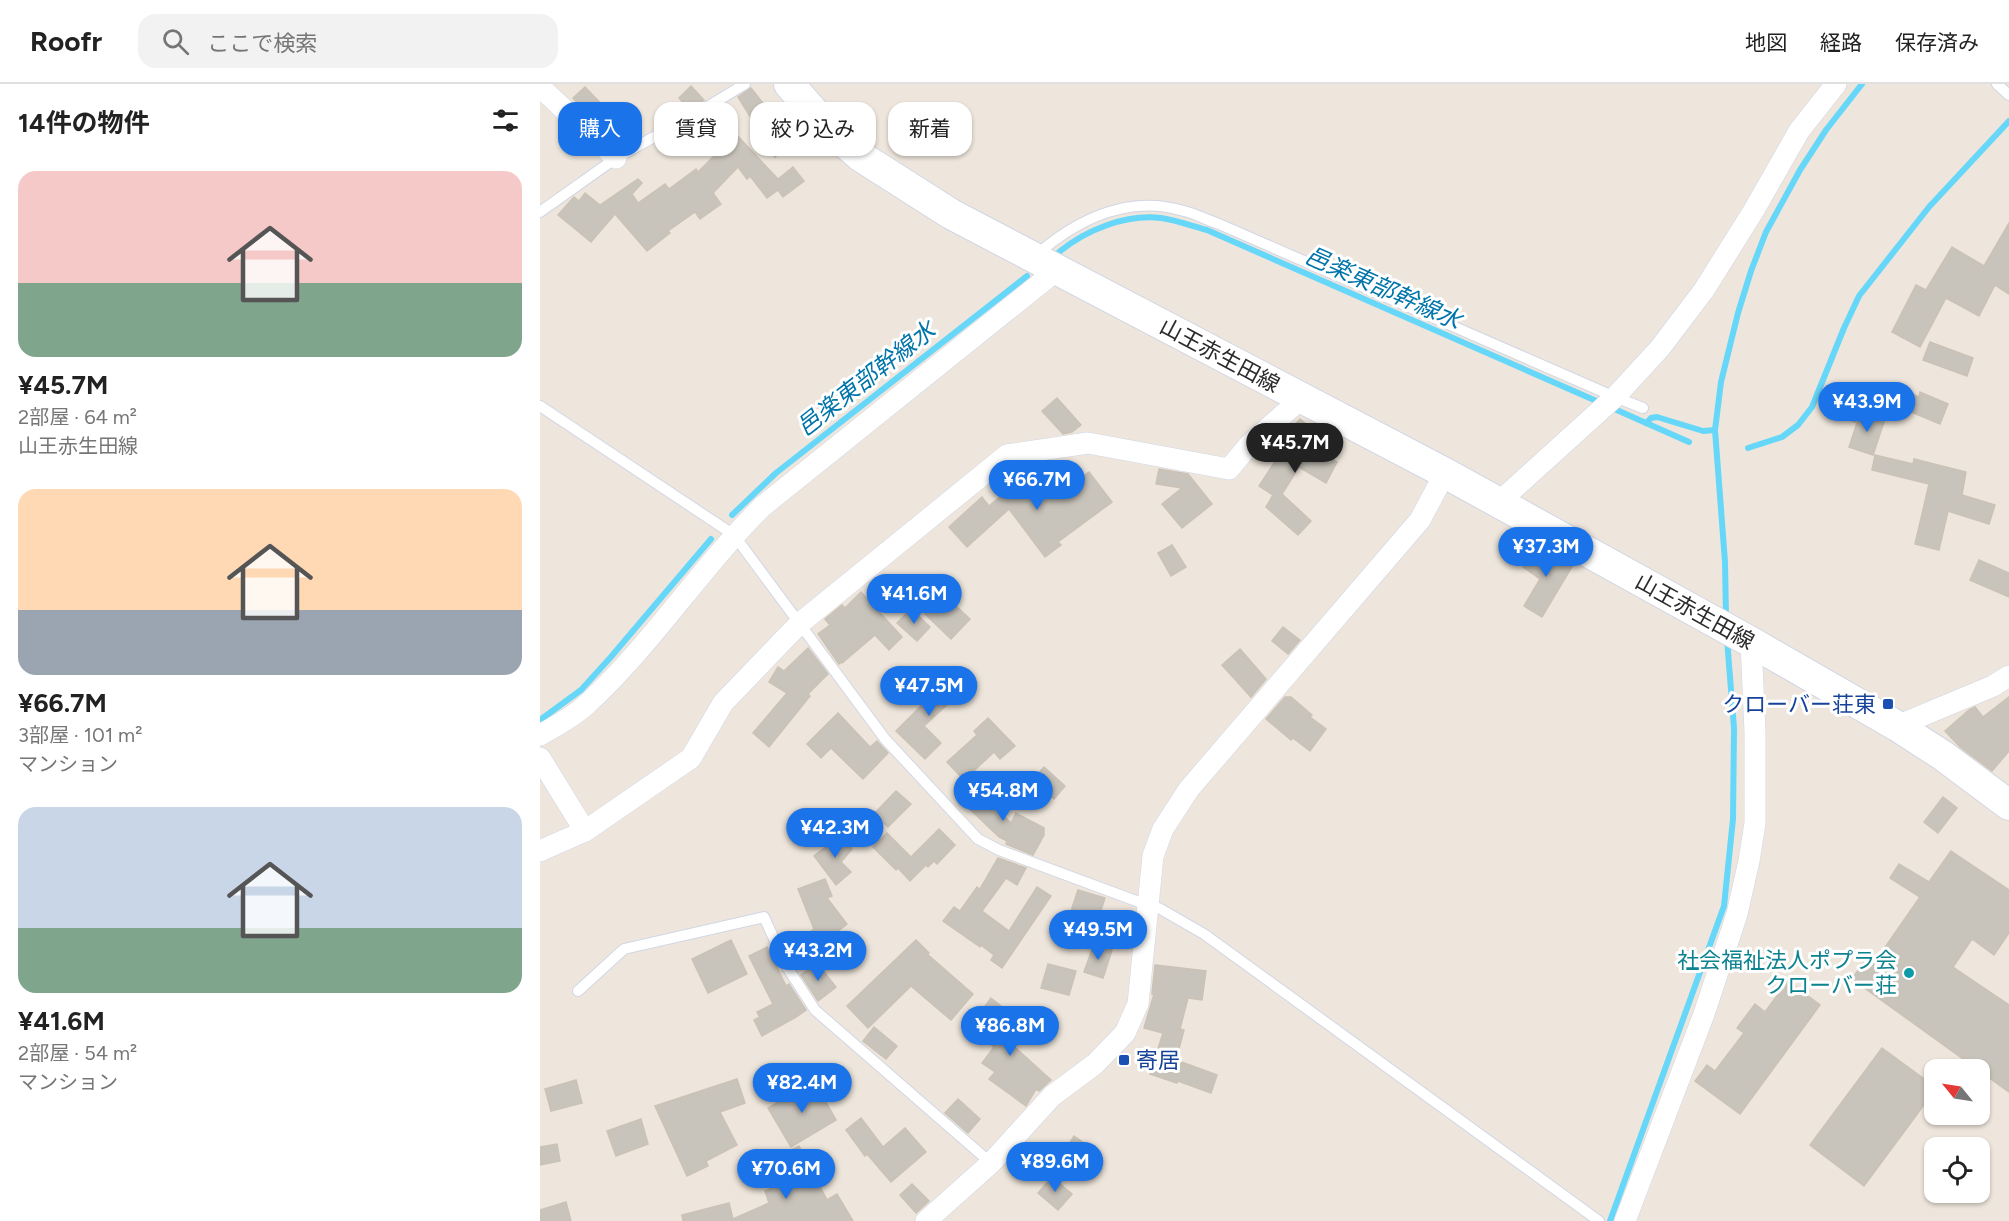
<!DOCTYPE html>
<html lang="ja">
<meta charset="utf-8">
<style>
body{margin:0;font-family:Figtree,"Noto Sans JP",sans-serif;background:#f2f2f2;color:#222;height:100vh;display:flex;flex-direction:column;font-size:22px;white-space:nowrap}
*{box-sizing:border-box;margin:0}
p{font-size:20px;color:#767676}
.icon{flex:none;width:33px;height:33px;fill:none;stroke:currentColor;stroke-width:2;stroke-linecap:round;stroke-linejoin:round}
.map{position:relative;flex:1;overflow:hidden}
.side{display:flex;flex-direction:column;background:#fff;width:540px}
.side>*{flex:none}
.hud{position:absolute;left:18px;top:18px;width:570px;height:54px;display:flex;gap:12px}
.needle{width:39px;rotate:300deg}
.controls{position:absolute;left:1384px;top:975px;display:grid;gap:12px}
.controls a{display:grid;place-items:center;width:66px;height:66px;border-radius:12px;background:#fff;box-shadow:0 2px 4px #0004;font-size:30px}
.price{position:absolute;translate:-50% -51px;padding:0 14px;border-radius:21px;background:#1a73e8;color:#fff;font-size:20px;line-height:39px;filter:drop-shadow(0 2px 3px #0008)}
.price::after{content:'';position:absolute;left:50%;top:36px;width:18px;height:14px;margin-left:-9px;background:inherit;clip-path:polygon(0 0,100% 0,50% 100%)}
.price.selected{background:#222;color:#fff}
ul{padding:0;list-style:none}
li{display:grid;align-content:center;gap:12px;height:318px;padding:0 18px}
li span{display:grid;place-items:center;height:186px;border-radius:18px;color:#555}
li>.icon{margin-inline-start:auto}
span .icon{width:108px;height:108px;fill:#fffc;stroke-width:1}
li b{font-size:26px}
h2{display:flex;justify-content:space-between;align-items:center;height:72px;padding:0 18px;font-size:26px}
.tag{padding:0 21px;border-radius:18px;background:#fff;box-shadow:0 2px 4px #0004;font-size:21px;line-height:54px}
.tag.selected{background:#1a73e8;color:#fff}
header{display:flex;align-items:center;gap:36px;box-sizing:border-box;height:84px;padding:0 30px;background:#fff;border-bottom:2px solid #e0e0e0}
header strong{font-size:28px}
nav{display:flex;gap:33px;margin-inline-start:auto;font-size:21px}
.search{width:420px;height:54px;background:#f2f2f2;display:flex;align-items:center;gap:15px;box-sizing:border-box;padding:0 21px;border-radius:18px;color:#767676;font-size:22px}
main{display:flex;flex:1;min-height:0}
.map>svg:first-child{display:block}
</style>
<header>
<strong>Roofr</strong>
<div class="search"><svg class="icon" aria-label="search" viewBox="0 0 24 24"><circle cx="10" cy="10" r="6"/><path d="M15 15l6 6"/></svg>ここで検索</div>
<nav><a>地図</a><a>経路</a><a>保存済み</a></nav>
</header>
<main>
<section class="side">
<h2>14件の物件<svg class="icon" aria-label="filters" viewBox="0 0 24 24"><path d="M4 7h16M4 17h16"/><circle cx="9" cy="7" r="2"/><circle cx="15" cy="17" r="2"/></svg></h2>
<ul>
<li><span style="background:linear-gradient(#f6c9c9 60%,#7fa58c 0)"><svg class="icon" aria-label="home" viewBox="0 0 24 24"><path d="M3 11l9-7 9 7M6 9v11h12V9"/></svg></span><div><b>¥45.7M</b><p>2部屋 · 64 m²</p><p>山王赤生田線</p></div></li>
<li><span style="background:linear-gradient(#ffd9b3 65%,#9aa5b1 0)"><svg class="icon" aria-label="home" viewBox="0 0 24 24"><path d="M3 11l9-7 9 7M6 9v11h12V9"/></svg></span><div><b>¥66.7M</b><p>3部屋 · 101 m²</p><p>マンション</p></div></li>
<li><span style="background:linear-gradient(#c9d6e8 65%,#7fa58c 0)"><svg class="icon" aria-label="home" viewBox="0 0 24 24"><path d="M3 11l9-7 9 7M6 9v11h12V9"/></svg></span><div><b>¥41.6M</b><p>2部屋 · 54 m²</p><p>マンション</p></div></li>
</ul>
</section>
<div class="map">
<svg width="1469" height="1137" viewBox="0 0 1469 1137">
<rect width="100%" height="100%" fill="#eee6dc"/>
<g fill="none" stroke-linecap="round" stroke-linejoin="round">
<g stroke="#66d7f9" stroke-width="6">
<path d="M 519,168 C 546,146 585,130 621,134 C 636,136 652,142 667,146 L 1061,319"/>
<path d="M 1070,323 L 1149,358"/>
<path d="M 1106,339 L 1111,334 L 1117,333 L 1163,347 L 1175,346"/>
<path d="M 1208,364 L 1242,353 L 1258,341 L 1272,323 L 1304,244 L 1319,212 L 1389,123 L 1469,37"/>
<path d="M 192,431 L 236,389 L 487,192"/>
<path d="M 1186,533 L 1185,478 L 1175,346 L 1181,298 L 1198,229 L 1211,187 L 1226,148 L 1260,86 L 1286,46 L 1322,0"/>
<path d="M 0,636 L 41,606 L 70,574 L 171,455"/>
<path d="M 1070,1137 L 1184,822 L 1193,735 L 1194,644 L 1187,555"/>
</g>
</g>
<g fill="#c9c4bb" stroke="#cac2b5" stroke-width="1.5">
<path d="M 151,2 L 164,16 L 149,25 L 139,14 Z"/>
<path d="M 45,3 L 66,25 L 54,36 L 33,14 Z"/>
<path d="M 211,4 L 238,38 L 250,28 L 266,46 L 235,73 L 198,13 Z"/>
<path d="M 191,45 L 238,95 L 253,83 L 264,97 L 243,113 L 238,106 L 227,114 L 210,92 L 207,95 L 198,83 L 173,109 L 181,120 L 160,135 L 155,128 L 128,147 L 130,149 L 107,167 L 75,130 L 51,158 L 18,131 L 34,113 L 39,117 L 45,109 L 60,121 L 98,95 L 102,99 L 92,110 L 98,119 L 125,100 L 129,105 L 156,85 L 158,88 L 182,64 L 176,55 Z"/>
<path d="M 1469,139 L 1469,210 L 1455,201 L 1439,232 L 1406,214 L 1380,263 L 1352,248 L 1376,201 L 1386,206 L 1412,163 L 1444,182 Z"/>
<path d="M 1390,258 L 1433,274 L 1427,292 L 1383,276 Z"/>
<path d="M 1309,306 L 1325,313 L 1315,338 L 1299,332 Z"/>
<path d="M 1363,306 L 1379,313 L 1380,308 L 1408,320 L 1400,340 L 1357,322 Z"/>
<path d="M 517,314 L 541,341 L 532,348 L 523,350 L 502,327 Z"/>
<path d="M 1321,327 L 1345,335 L 1333,371 L 1309,363 Z"/>
<path d="M 760,335 L 776,348 L 766,360 L 797,378 L 786,399 L 759,383 L 742,410 L 771,437 L 758,451 L 726,423 L 733,411 L 719,402 L 747,359 L 742,355 Z"/>
<path d="M 1335,371 L 1373,380 L 1374,375 L 1426,388 L 1422,411 L 1455,421 L 1449,440 L 1408,427 L 1399,466 L 1375,460 L 1389,400 L 1332,386 Z"/>
<path d="M 493,385 L 516,412 L 549,388 L 572,418 L 518,458 L 521,461 L 505,473 L 469,425 L 427,463 L 409,443 L 442,413 L 449,422 Z"/>
<path d="M 619,385 L 648,390 L 672,420 L 642,444 L 622,420 L 642,404 L 616,400 Z"/>
<path d="M 632,461 L 646,483 L 631,492 L 618,469 Z"/>
<path d="M 999,461 L 1033,481 L 1002,533 L 984,522 L 1000,495 L 983,483 Z"/>
<path d="M 1439,476 L 1469,489 L 1469,513 L 1430,496 Z"/>
<path d="M 321,508 L 362,553 L 349,566 L 335,551 L 302,579 L 301,578 L 299,580 L 278,550 L 290,541 L 285,535 L 302,521 L 305,524 Z"/>
<path d="M 404,511 L 430,535 L 411,555 L 385,530 Z"/>
<path d="M 371,525 L 390,543 L 377,557 L 357,539 Z"/>
<path d="M 743,543 L 760,556 L 748,570 L 732,557 Z"/>
<path d="M 268,564 L 288,590 L 268,610 L 270,612 L 229,663 L 213,649 L 247,609 L 229,598 L 238,583 L 244,587 Z"/>
<path d="M 700,565 L 726,595 L 711,613 L 682,581 Z"/>
<path d="M 407,590 L 423,606 L 384,642 L 401,659 L 385,675 L 356,647 L 387,616 L 383,612 Z"/>
<path d="M 745,613 L 751,613 L 772,631 L 770,633 L 786,645 L 770,667 L 753,654 L 751,656 L 726,635 Z"/>
<path d="M 1469,613 L 1469,667 L 1452,687 L 1420,663 L 1405,647 L 1429,626 L 1435,623 L 1443,633 Z"/>
<path d="M 298,629 L 330,663 L 337,657 L 348,669 L 323,695 L 291,664 L 281,674 L 267,660 Z"/>
<path d="M 448,634 L 475,662 L 460,675 L 454,668 L 424,696 L 407,678 L 437,651 L 434,647 Z"/>
<path d="M 504,683 L 525,702 L 514,715 L 493,695 Z"/>
<path d="M 428,698 L 471,739 L 476,729 L 504,744 L 504,751 L 493,771 L 466,760 L 467,757 L 459,753 L 415,711 Z"/>
<path d="M 356,707 L 371,720 L 348,743 L 334,730 Z"/>
<path d="M 1403,713 L 1417,724 L 1398,749 L 1384,738 Z"/>
<path d="M 399,745 L 415,761 L 397,780 L 394,777 L 388,783 L 386,781 L 370,797 L 358,784 L 356,786 L 333,763 L 347,749 L 371,773 Z"/>
<path d="M 301,751 L 312,765 L 301,778 L 311,788 L 296,801 L 274,772 Z"/>
<path d="M 1411,767 L 1469,806 L 1469,849 L 1454,871 L 1432,855 L 1413,883 L 1469,921 L 1469,1008 L 1312,895 L 1325,876 L 1332,882 L 1380,813 L 1350,794 L 1359,780 L 1389,798 Z"/>
<path d="M 458,774 L 486,784 L 477,801 L 466,794 L 442,827 L 469,847 L 497,803 L 511,812 L 462,884 L 451,876 L 454,871 L 441,861 L 440,863 L 403,837 L 414,823 L 420,827 L 437,803 L 440,805 Z"/>
<path d="M 285,795 L 292,812 L 287,814 L 307,840 L 272,867 L 262,854 L 274,845 L 258,805 Z"/>
<path d="M 538,806 L 565,814 L 552,854 L 525,845 Z"/>
<path d="M 191,856 L 207,890 L 168,909 L 152,875 Z"/>
<path d="M 376,856 L 389,869 L 387,870 L 433,910 L 411,936 L 371,902 L 328,944 L 307,922 Z"/>
<path d="M 554,860 L 572,866 L 563,894 L 544,888 Z"/>
<path d="M 227,863 L 246,902 L 249,900 L 266,926 L 256,933 L 222,952 L 214,936 L 220,933 L 217,928 L 233,920 L 209,872 Z"/>
<path d="M 277,879 L 296,903 L 278,917 L 261,891 Z"/>
<path d="M 508,880 L 536,887 L 529,911 L 501,904 Z"/>
<path d="M 615,881 L 666,887 L 662,916 L 648,914 L 640,945 L 644,946 L 636,976 L 677,991 L 671,1009 L 638,997 L 637,999 L 610,990 L 623,949 L 604,944 L 614,910 L 612,910 Z"/>
<path d="M 1248,897 L 1280,921 L 1200,1030 L 1155,997 L 1167,981 L 1175,987 L 1204,949 L 1197,944 L 1215,920 L 1225,928 Z"/>
<path d="M 451,914 L 483,940 L 469,958 L 511,996 L 499,1007 L 496,1005 L 486,1022 L 449,995 L 455,988 L 442,979 L 454,963 L 444,955 L 456,941 L 440,929 Z"/>
<path d="M 334,943 L 357,962 L 346,975 L 323,957 Z"/>
<path d="M 1342,964 L 1395,1003 L 1395,1006 L 1324,1102 L 1270,1061 Z"/>
<path d="M 197,995 L 205,1019 L 180,1028 L 197,1061 L 166,1077 L 168,1082 L 147,1092 L 115,1022 Z"/>
<path d="M 36,996 L 42,1019 L 11,1027 L 5,1005 Z"/>
<path d="M 274,997 L 296,1036 L 251,1063 L 228,1024 Z"/>
<path d="M 418,1015 L 440,1035 L 428,1049 L 405,1029 Z"/>
<path d="M 321,1034 L 343,1063 L 365,1044 L 386,1068 L 351,1098 L 327,1070 L 325,1072 L 306,1046 Z"/>
<path d="M 101,1035 L 108,1060 L 76,1072 L 67,1047 Z"/>
<path d="M 534,1052 L 554,1066 L 545,1081 L 524,1068 Z"/>
<path d="M 17,1060 L 20,1077 L 0,1081 L 0,1063 Z"/>
<path d="M 259,1062 L 287,1116 L 297,1110 L 313,1137 L 143,1137 L 142,1131 L 189,1119 L 193,1135 L 229,1119 L 225,1107 L 253,1096 L 240,1072 Z"/>
<path d="M 512,1093 L 532,1110 L 518,1126 L 498,1109 Z"/>
<path d="M 372,1100 L 389,1117 L 376,1129 L 360,1111 Z"/>
<path d="M 26,1118 L 31,1137 L 0,1137 L 0,1126 Z"/>
</g>
<g fill="none" stroke-linecap="round" stroke-linejoin="round">
<g stroke="#d1d6e5" stroke-width="12">
<g id="service">
<path d="M 1457,0 L 1469,11"/>
<path d="M 0,128 L 76,74 L 154,31 L 205,0"/>
<path d="M 495,172 C 536,136 588,110 644,127 C 656,130 667,136 679,140 L 1075,313 L 1103,324"/>
<path d="M 0,322 L 194,451 L 345,655 L 438,755 L 459,766 L 599,818 L 610,819 L 664,850 L 1059,1137"/>
<path d="M 38,907 L 84,865 L 224,833 L 247,883 L 275,926 L 451,1079"/>
</g>
</g>
<g stroke="#d1d6e5" stroke-width="22">
<g id="minor">
<path d="M 0,3 L 76,74"/>
<path d="M 961,420 L 969,409 L 1075,313 L 1120,264 L 1164,206 L 1214,126 L 1259,47 L 1296,0"/>
<path d="M 1357,642 L 1453,602 L 1469,592"/>
<path d="M 0,651 C 16,642 33,633 46,621 C 111,562 160,484 223,422 L 517,186"/>
<path d="M 0,674 L 45,747"/>
<path d="M 0,767 L 45,747 L 151,674 L 183,619 L 259,540 L 467,371 L 548,359 L 689,385 L 710,360 L 762,314"/>
<path d="M 386,1137 L 451,1079 L 512,1012 L 555,980 L 585,949 L 598,920 L 613,772 L 623,745 L 649,705 L 880,436 L 905,389"/>
<path d="M 1085,1137 L 1164,930 L 1197,830 L 1209,777 L 1215,739 L 1215,648 L 1211,558"/>
</g>
</g>
<g stroke="#d1d6e5" stroke-width="32">
<path id="secondary" d="M 249,0 L 287,43 L 320,72 L 411,130 L 905,389 L 1211,558 L 1357,642 L 1402,671 L 1469,721"/>
</g>
<use href="#service" stroke="#fff" stroke-width="10"/>
<use href="#minor" stroke="#fff" stroke-width="21"/>
<use href="#secondary" stroke="#fff" stroke-width="30"/>
</g>
<g fill="#1a4fb4" stroke="#fff" stroke-width="2">
<rect x="1342" y="614" width="12" height="12" rx="3"/>
<rect x="578" y="970" width="12" height="12" rx="3"/>
</g>
<circle fill="#0f9aa8" stroke="#fff" stroke-width="2" cx="1369" cy="889" r="6"/>
<g text-anchor="middle" stroke-width="6" stroke-linejoin="round" paint-order="stroke">
<g font-size="22" fill="#2b2b2b" stroke="#fff">
<text transform="translate(680 271) rotate(28)" y="8">山王赤生田線</text>
<text transform="translate(1155 527) rotate(29)" y="8">山王赤生田線</text>
</g>
<g font-size="22" fill="#164399" stroke="#fff" text-anchor="end">
<text x="1336" y="628">クローバー荘東</text>
<text x="596" y="984" text-anchor="start">寄居</text>
</g>
<g font-size="22" fill="#0d838f" stroke="#fff" text-anchor="end">
<text x="1357" y="884">社会福祉法人ポプラ会<tspan x="1357" dy="25">クローバー荘</tspan></text>
</g>
<g font-size="24" font-style="italic" fill="#0175a9" stroke="#fff">
<text transform="translate(843 204) rotate(24)" y="8">邑楽東部幹線水</text>
<text transform="translate(326 295) rotate(-38)" y="8">邑楽東部幹線水</text>
</g>
</g>
</svg>
<div class="controls">
<a><svg class="needle" viewBox="-14 -14 28 28"><path d="M0-13l5 13h-10z" fill="#e53935"/><path d="M0 13l5-13h-10z" fill="#767676"/></svg></a>
<a><svg class="icon" aria-label="locate" viewBox="0 0 24 24"><circle cx="12" cy="12" r="6"/><path d="M12 2v4M12 18v4M2 12h4M18 12h4"/></svg></a>
</div>
<b class="price" style="left:1327px;top:349px">¥43.9M</b>
<b class="price selected" style="left:755px;top:390px">¥45.7M</b>
<b class="price" style="left:497px;top:427px">¥66.7M</b>
<b class="price" style="left:1006px;top:494px">¥37.3M</b>
<b class="price" style="left:374px;top:541px">¥41.6M</b>
<b class="price" style="left:389px;top:633px">¥47.5M</b>
<b class="price" style="left:463px;top:738px">¥54.8M</b>
<b class="price" style="left:295px;top:775px">¥42.3M</b>
<b class="price" style="left:558px;top:877px">¥49.5M</b>
<b class="price" style="left:278px;top:898px">¥43.2M</b>
<b class="price" style="left:470px;top:973px">¥86.8M</b>
<b class="price" style="left:262px;top:1030px">¥82.4M</b>
<b class="price" style="left:515px;top:1109px">¥89.6M</b>
<b class="price" style="left:246px;top:1116px">¥70.6M</b>
<div class="hud">
<a class="tag selected">購入</a>
<a class="tag">賃貸</a>
<a class="tag">絞り込み</a>
<a class="tag">新着</a>
</div>
</div>
</main>
